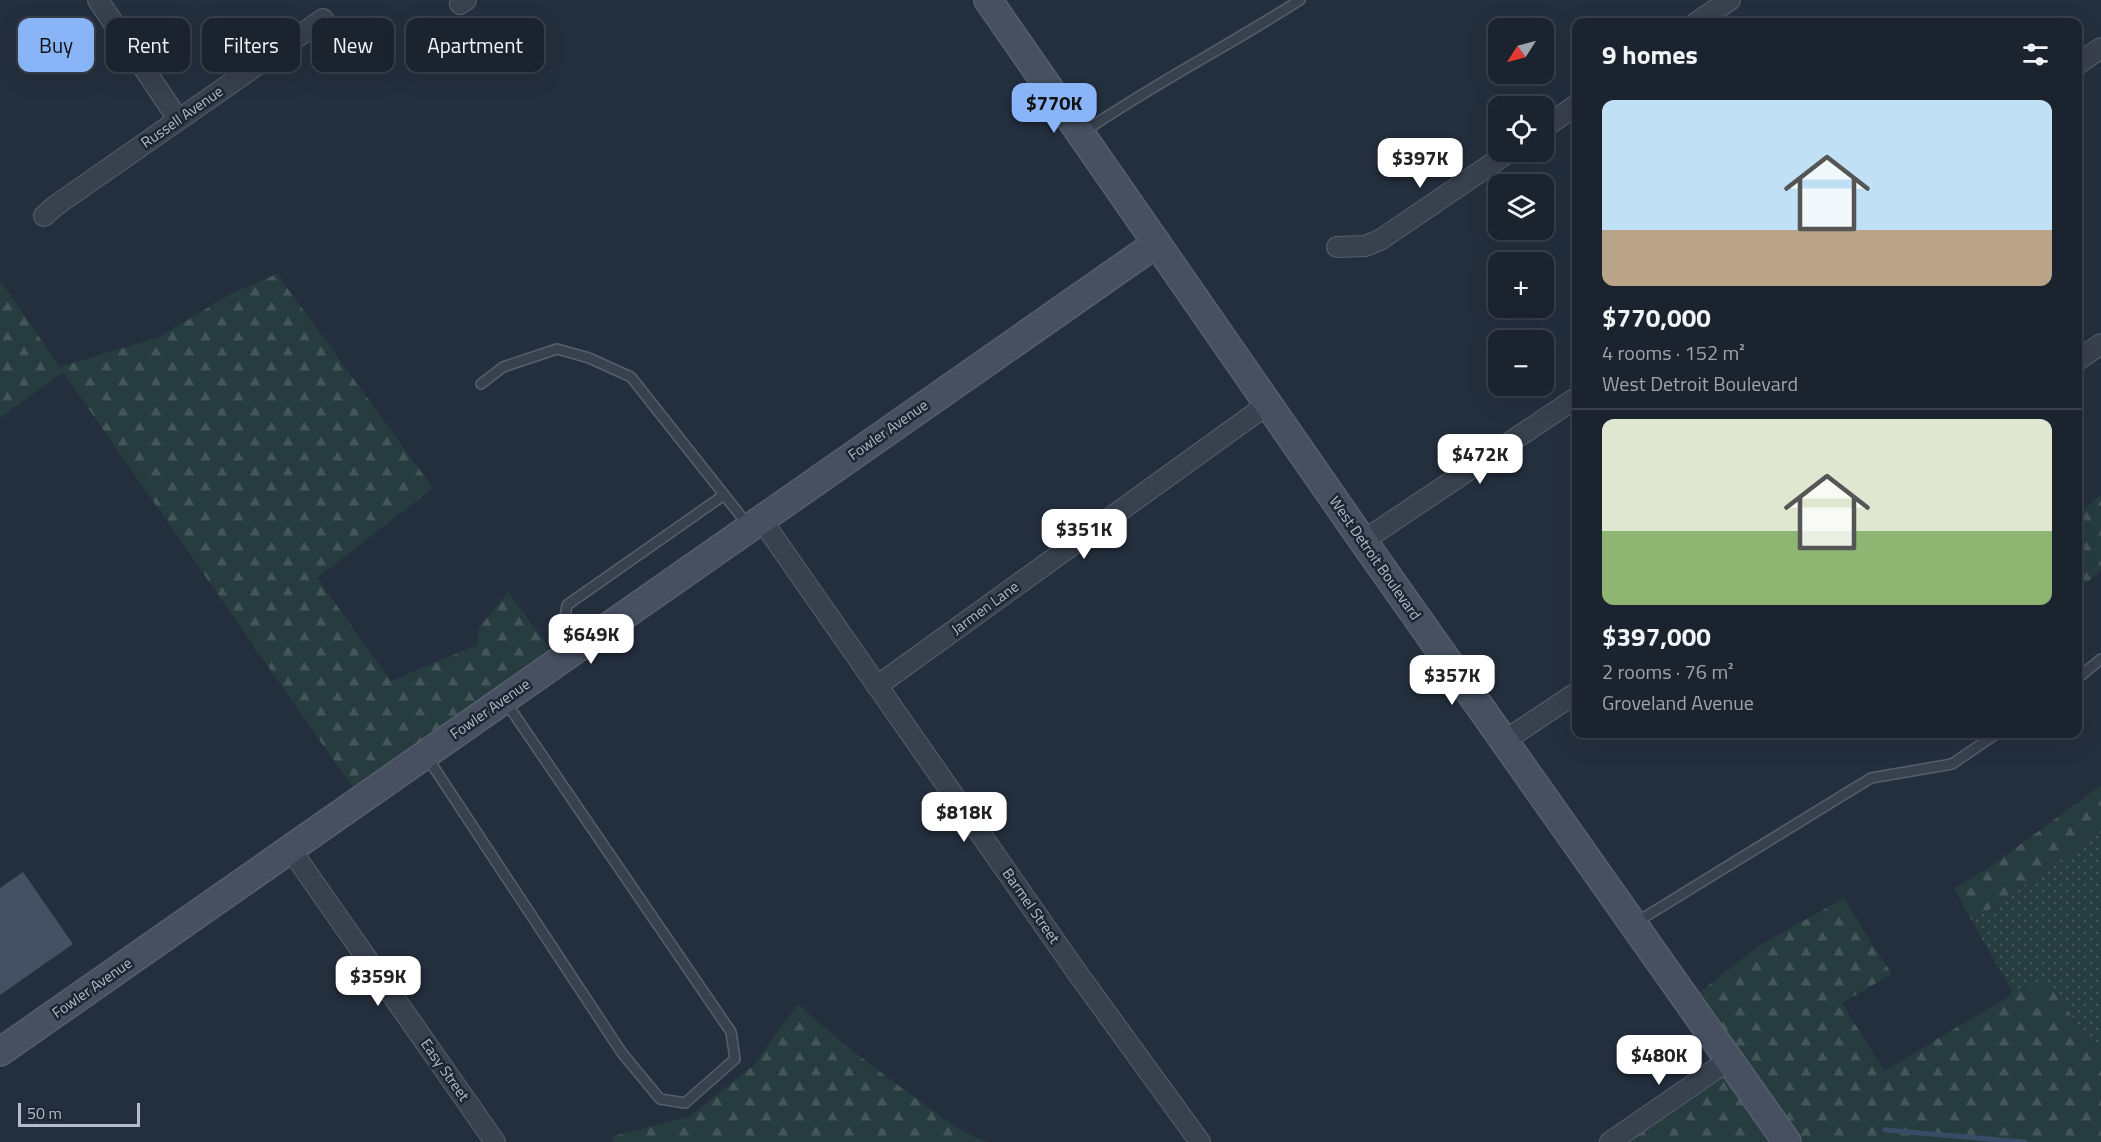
<!DOCTYPE html>
<meta charset="utf-8">
<style>
body{margin:0;font-family:"Titillium Web",sans-serif;background:#242b36;color:#f1f3f6;height:100vh;display:flex;flex-direction:column;font-size:22px;white-space:nowrap}
*{box-sizing:border-box;margin:0}
p{font-size:20px;color:#a0a4aa}
.icon{flex:none;width:33px;height:33px;fill:none;stroke:currentColor;stroke-width:2;stroke-linecap:round;stroke-linejoin:round}
.map{position:relative;flex:1;overflow:hidden}
.sheet{position:absolute;left:1572px;top:18px;width:510px;height:720px;display:flex;flex-direction:column;background:#1b232e;border-radius:12px;box-shadow:0 6px 24px #0002,0 0 0 2px #39404a}
.sheet>*{flex:none}
.guide{position:absolute;left:18px;top:18px;width:570px;height:54px;display:flex;gap:12px}
.needle{width:39px;rotate:234deg}
.fabs{position:absolute;left:1488px;top:18px;display:grid;gap:12px}
.fabs a{display:grid;place-items:center;width:66px;height:66px;border-radius:12px;background:#1b232e;box-shadow:0 6px 24px #0002,0 0 0 2px #39404a;font-size:30px}
.scale{position:absolute;left:18px;bottom:15px;width:122px;box-sizing:border-box;padding-left:6px;border:3px solid #b4bcc9;border-top:0;font-size:16px;line-height:21px;white-space:nowrap;color:#b4bcc9;-webkit-text-stroke:4px #1d2633;paint-order:stroke}
.price{position:absolute;translate:-50% -51px;padding:0 14px;border-radius:12px;background:#fff;color:#222;font-size:20px;line-height:39px;filter:drop-shadow(0 2px 3px #0008)}
.price::after{content:'';position:absolute;left:50%;top:36px;width:18px;height:14px;margin-left:-9px;background:inherit;clip-path:polygon(0 0,100% 0,50% 100%)}
.price.current{background:#8ab4f8;color:#111}
ul{padding:0;list-style:none}
li{display:grid;align-content:center;gap:12px;height:318px;padding:0 30px}
li+li{border-top:2px solid #39404a}
li span{display:grid;place-items:center;height:186px;border-radius:12px;color:#555}
li>.icon{margin-inline-start:auto}
span .icon{width:108px;height:108px;fill:#fffc;stroke-width:1}
li b{font-size:26px}
h2{display:flex;justify-content:space-between;align-items:center;height:72px;padding:0 30px;font-size:26px}
.chip{padding:0 21px;border-radius:12px;background:#1b232e;box-shadow:0 6px 24px #0002,0 0 0 2px #39404a;font-size:21px;line-height:54px}
.chip.current{background:#8ab4f8;color:#111}
.map>svg:first-child{display:block}
</style>
<div class="map">
<svg width="2101" height="1142" viewBox="0 0 2101 1142">
<defs>
<pattern id="grass-dots" width="8" height="8" patternUnits="userSpaceOnUse" patternTransform="scale(1.5)"><rect width="8" height="8" fill="#263c3f"/><path d="M2 2h.1M6 6h.1" fill="none" stroke="#435659" stroke-width="1.8" stroke-linecap="round"/></pattern>
<pattern id="forest-firs" width="22" height="20" patternUnits="userSpaceOnUse" patternTransform="scale(1.5)"><rect width="22" height="20" fill="#263c3f"/><path d="M5 1l3.5 6h-7zM16 11l3.5 6h-7z" fill="#435659"/></pattern>
</defs>
<rect width="100%" height="100%" fill="#242f3e"/>
<path fill="url(#grass-dots)" d="M 2101,832 L 2101,1055 L 2048,985 L 2011,990 L 1972,921 Z"/>
<g fill="url(#forest-firs)">
<path d="M 277,274 L 433,488 L 317,578 L 391,681 L 477,645 L 479,628 L 508,592 L 554,654 L 357,794 L 63,372 L 0,418 L 0,280 L 61,369 L 63,366 L 159,337 L 234,292 Z"/>
<path d="M 2101,495 L 2101,571 L 2078,590 L 2078,513 Z"/>
<path d="M 2101,785 L 2101,832 L 1972,921 L 1954,889 L 2001,859 Z"/>
<path d="M 1844,898 L 1871,943 L 1892,974 L 1842,1003 L 1884,1071 L 2012,994 L 2011,990 L 2048,984 L 2101,1055 L 2101,1142 L 1798,1142 L 1695,996 L 1757,947 Z"/>
<path d="M 798,1004 C 835,1038 875,1069 917,1099 C 939,1115 960,1132 987,1142 L 612,1142 L 614,1136 L 690,1116 L 753,1066 Z"/>
<path d="M 1726,1072 L 1775,1142 L 1624,1142 Z"/>
</g>
<g fill="none" stroke-linecap="round" stroke-linejoin="round">
<path stroke="#394c67" stroke-width="5" d="M 1885,1130 L 2025,1142"/>
</g>
<path fill="#455162" d="M 23,872 L 73,944 L 0,995 L 0,888 Z"/>
<g fill="none" stroke-linecap="round" stroke-linejoin="round">
<g stroke="#565f6c" stroke-width="12">
<g id="lane">
<path d="M 1082,133 C 1152,85 1228,46 1300,0"/>
<path d="M 481,384 L 503,367 L 557,349 L 589,358 L 631,377 L 748,525"/>
<path d="M 582,643 L 565,617 L 567,605 L 724,495"/>
<path d="M 2078,678 L 2101,659"/>
<path d="M 427,757 L 622,1053 L 660,1099 L 685,1103 L 735,1059 L 731,1032 L 505,701"/>
<path d="M 1635,923 L 1871,778 L 1952,764 L 1996,734"/>
</g>
</g>
<g stroke="#565f6c" stroke-width="22">
<g id="street">
<path d="M 98,0 L 178,119"/>
<path d="M 460,4 L 466,0"/>
<path d="M 1697,22 L 1730,0"/>
<path d="M 2078,64 L 2101,48"/>
<path d="M 1544,128 L 1576,105"/>
<path d="M 44,216 L 55,206 L 323,19"/>
<path d="M 1337,247 L 1365,246 L 1380,240 L 1509,152"/>
<path d="M 2078,360 L 2101,344"/>
<path d="M 761,519 L 1076,971 L 1200,1142"/>
<path d="M 1363,541 L 1576,398"/>
<path d="M 877,686 L 1268,404"/>
<path d="M 1504,741 L 1576,693"/>
<path d="M 291,850 L 495,1142"/>
<path d="M 1610,1142 L 1729,1060"/>
</g>
</g>
<g stroke="#565f6c" stroke-width="30">
<g id="secondary">
<path d="M 988,0 L 1363,541 L 1787,1142"/>
<path d="M 0,1052 L 1157,243"/>
</g>
</g>
<use href="#lane" stroke="#38414e" stroke-width="9"/>
<use href="#street" stroke="#38414e" stroke-width="20"/>
<use href="#secondary" stroke="#465061" stroke-width="27"/>
</g>
<g text-anchor="middle" stroke-width="5" stroke-linejoin="round" paint-order="stroke">
<g font-size="15" fill="#b4bcc9" stroke="#1d2633">
<text transform="translate(182 117) rotate(-35)" y="5">Russell Avenue</text>
<text transform="translate(888 430) rotate(-35)" y="5">Fowler Avenue</text>
<text transform="translate(1375 558) rotate(55)" y="5">West Detroit Boulevard</text>
<text transform="translate(985 608) rotate(-36)" y="5">Jarmen Lane</text>
<text transform="translate(490 709) rotate(-35)" y="5">Fowler Avenue</text>
<text transform="translate(1031 906) rotate(55)" y="5">Barmel Street</text>
<text transform="translate(92 988) rotate(-35)" y="5">Fowler Avenue</text>
<text transform="translate(445 1070) rotate(55)" y="5">Easy Street</text>
</g>
</g>
</svg>
<div class="fabs">
<a><svg class="needle" viewBox="-14 -14 28 28"><path d="M0-13l5 13h-10z" fill="#e53935"/><path d="M0 13l5-13h-10z" fill="#a0a4aa"/></svg></a>
<a><svg class="icon" aria-label="locate" viewBox="0 0 24 24"><circle cx="12" cy="12" r="6"/><path d="M12 2v4M12 18v4M2 12h4M18 12h4"/></svg></a>
<a><svg class="icon" aria-label="layers" viewBox="0 0 24 24"><path d="M12 4l9 5-9 5-9-5zM3 14l9 5 9-5"/></svg></a>
<a>+</a>
<a>−</a>
</div>
<div class="scale">50 m</div>
<b class="price current" style="left:1054px;top:134px">$770K</b>
<b class="price" style="left:1420px;top:189px">$397K</b>
<b class="price" style="left:1480px;top:485px">$472K</b>
<b class="price" style="left:1084px;top:560px">$351K</b>
<b class="price" style="left:591px;top:665px">$649K</b>
<b class="price" style="left:1452px;top:706px">$357K</b>
<b class="price" style="left:964px;top:843px">$818K</b>
<b class="price" style="left:378px;top:1007px">$359K</b>
<b class="price" style="left:1659px;top:1086px">$480K</b>
<div class="guide">
<a class="chip current">Buy</a>
<a class="chip">Rent</a>
<a class="chip">Filters</a>
<a class="chip">New</a>
<a class="chip">Apartment</a>
</div>
<section class="sheet">
<h2>9 homes<svg class="icon" aria-label="filters" viewBox="0 0 24 24"><path d="M4 7h16M4 17h16"/><circle cx="9" cy="7" r="2"/><circle cx="15" cy="17" r="2"/></svg></h2>
<ul>
<li><span style="background:linear-gradient(#bfe0f5 70%,#b9a48a 0)"><svg class="icon" aria-label="home" viewBox="0 0 24 24"><path d="M3 11l9-7 9 7M6 9v11h12V9"/></svg></span><div><b>$770,000</b><p>4 rooms · 152 m²</p><p>West Detroit Boulevard</p></div></li>
<li><span style="background:linear-gradient(#dfe7d0 60%,#8fb573 0)"><svg class="icon" aria-label="home" viewBox="0 0 24 24"><path d="M3 11l9-7 9 7M6 9v11h12V9"/></svg></span><div><b>$397,000</b><p>2 rooms · 76 m²</p><p>Groveland Avenue</p></div></li>
</ul>
</section>
</div>
